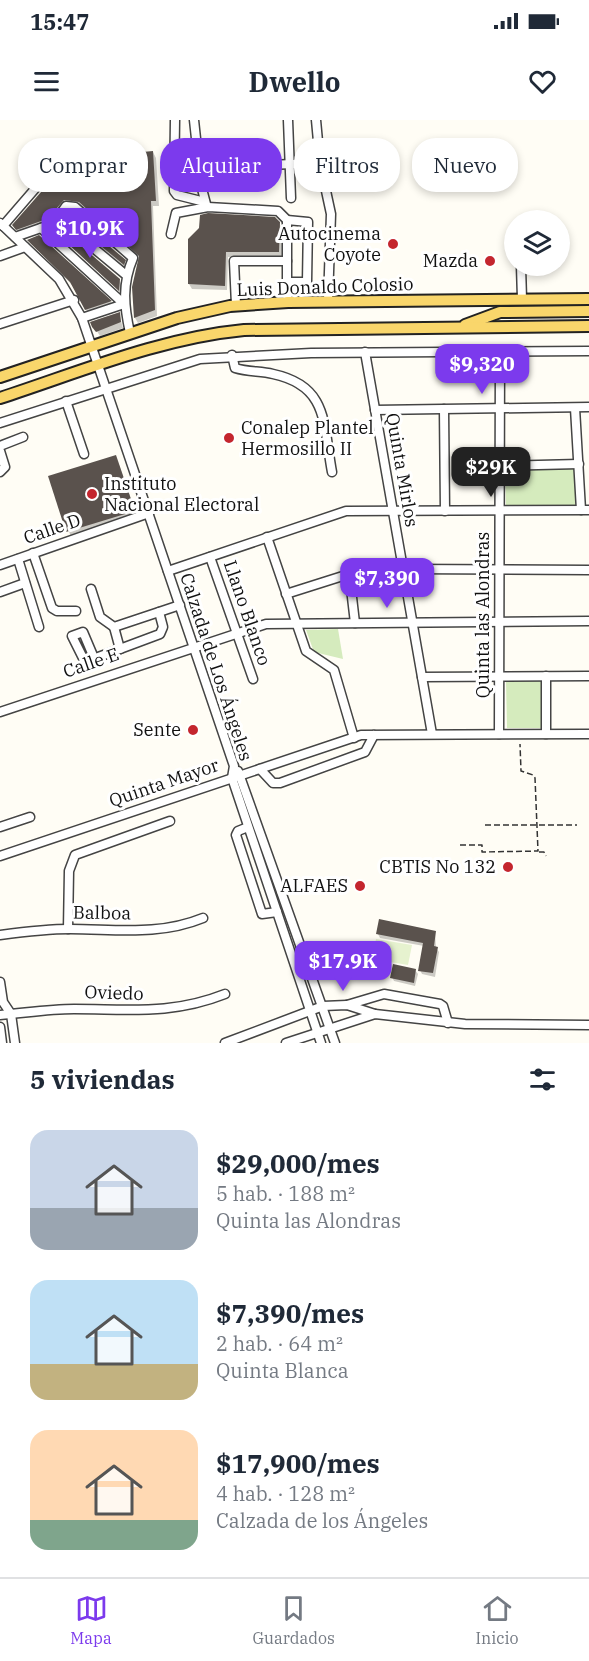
<!DOCTYPE html>
<html lang="es">
<meta charset="utf-8">
<style>
body{margin:0;font-family:"IBM Plex Serif",serif;background:#f6f6f7;color:#1f2937;height:100vh;display:flex;flex-direction:column;font-size:22px;white-space:nowrap}
*{box-sizing:border-box;margin:0}
p{font-size:20px;color:#747a83}
.icon{flex:none;width:33px;height:33px;fill:none;stroke:currentColor;stroke-width:2;stroke-linecap:round;stroke-linejoin:round}
.map{position:relative;height:923px;overflow:hidden}
.drawer{display:flex;flex-direction:column;background:#fff;flex:1}
.drawer>*{flex:none}
.hud{position:absolute;left:18px;top:18px;width:554px;height:54px;display:flex;gap:12px}
.controls{position:absolute;left:504px;top:90px;display:grid;gap:12px}
.controls a{display:grid;place-items:center;width:66px;height:66px;border-radius:50%;background:#fff;box-shadow:0 3px 9px #0003;font-size:30px}
.price{position:absolute;translate:-50% -51px;padding:0 14px;border-radius:12px;background:#7c3aed;color:#fff;font-size:20px;line-height:39px;filter:drop-shadow(0 2px 3px #0008)}
.price::after{content:'';position:absolute;left:50%;top:36px;width:18px;height:14px;margin-left:-9px;background:inherit;clip-path:polygon(0 0,100% 0,50% 100%)}
.price.active{background:#222;color:#fff}
ul{padding:0;list-style:none}
li{display:flex;align-items:center;gap:18px;height:150px;padding:0 30px}
li span{display:grid;place-items:center;flex:none;width:168px;height:120px;border-radius:18px;color:#555}
li>.icon{margin-inline-start:auto}
span .icon{width:72px;height:72px;fill:#fffc;stroke-width:1}
li b{font-size:26px}
h2{display:flex;justify-content:space-between;align-items:center;height:72px;padding:0 30px;font-size:26px}
.chip{padding:0 21px;border-radius:24px;background:#fff;box-shadow:0 3px 9px #0003;font-size:21px;line-height:54px}
.chip.active{background:#7c3aed;color:#fff}
.status{display:flex;justify-content:space-between;align-items:center;height:42px;padding:0 30px;background:#fff;direction:ltr}
.status svg{height:16px;fill:currentColor}
header{display:flex;justify-content:space-between;align-items:center;height:78px;padding:0 30px;background:#fff;font-size:27px;font-weight:700}
.menu{display:flex;justify-content:space-around;align-items:center;height:84px;border-top:2px solid #e0e1e3;background:#fff;font-size:16px;color:#747a83}
.menu a{display:grid;justify-items:center;gap:3px}
.menu .active{color:#7c3aed}
.map>svg:first-child{display:block}
</style>
<div class="status"><b>15:47</b><svg viewBox="0 0 49 12"><path d="M0 12V9h3v3zM5 12V6h3v6zM10 12V3h3v9zM15 12V0h3v12zM26 1h20v11H26zM47 4h2v5h-2z"/></svg></div>
<header><svg class="icon" aria-label="menu" viewBox="0 0 24 24"><path d="M4 6h16M4 12h16M4 18h16"/></svg>Dwello<svg class="icon" aria-label="heart" viewBox="0 0 24 24"><path d="M12 20l-8-8c-3-5 5-10 8-4 3-6 11-1 8 4z"/></svg></header>
<div class="map">
<svg width="589" height="923" viewBox="0 0 589 923">
<rect width="100%" height="100%" fill="#fffdf5"/>
<g fill="#d5ebbd">
<path d="M 575,347 L 575,385 L 506,386 L 505,348 Z"/>
<path d="M 338,509 L 343,539 L 314,532 L 306,510 Z"/>
<path d="M 506,561 L 541,561 L 542,608 L 507,608 Z"/>
</g>
<path fill="#e6f2cf" d="M 376,819 L 412,825 L 408,845 L 372,839 Z"/>
<g fill="#0003">
<path d="M 153,32 L 156,38 L 159,86 L 153,86 L 157,196 L 138,203 L 135,198 L 140,138 L 83,87 L 67,85 L 57,102 L 21,115 L 14,106 L 116,43 Z"/>
<path d="M 69,98 L 124,141 L 127,149 L 72,103 Z"/>
<path d="M 278,102 L 282,108 L 282,137 L 228,137 L 227,170 L 192,169 L 189,164 L 200,108 Z"/>
<path d="M 55,111 L 119,160 L 122,165 L 122,174 Z"/>
<path d="M 39,117 L 111,182 L 113,187 L 89,195 L 74,167 L 29,120 Z"/>
<path d="M 119,194 L 123,208 L 100,216 L 92,203 Z"/>
<path d="M 118,342 L 137,396 L 71,417 L 50,357 Z"/>
<path d="M 435,812 L 436,828 L 439,832 L 435,857 L 422,854 L 420,850 L 424,826 L 380,818 L 378,814 Z"/>
<path d="M 415,850 L 418,854 L 415,866 L 394,861 L 392,857 Z"/>
</g>
<g fill="#5a524d">
<path d="M 153,31 L 156,81 L 151,81 L 155,190 L 134,198 L 132,167 L 139,136 L 79,82 L 64,80 L 56,89 L 55,96 L 16,110 L 12,105 L 64,46 L 115,41 L 121,34 Z"/>
<path d="M 69,93 L 126,140 L 124,145 L 67,98 Z"/>
<path d="M 208,93 L 275,97 L 280,102 L 279,132 L 226,132 L 225,166 L 188,164 L 188,119 L 199,108 L 200,95 Z"/>
<path d="M 60,108 L 120,159 L 119,171 L 53,110 Z"/>
<path d="M 39,115 L 112,181 L 85,190 L 70,162 L 27,120 Z"/>
<path d="M 120,192 L 121,202 L 96,212 L 92,207 L 90,202 Z"/>
<path d="M 116,335 L 135,391 L 66,412 L 48,356 Z"/>
<path d="M 379,799 L 436,811 L 434,826 L 438,827 L 433,853 L 418,851 L 423,823 L 376,814 Z"/>
<path d="M 393,844 L 416,849 L 414,863 L 390,858 Z"/>
</g>
<g fill="none" stroke-linecap="round" stroke-linejoin="round">
<g stroke="#444" stroke-width="11">
<g id="minor">
<path d="M 175,0 L 174,71 L 177,75 L 205,82"/>
<path d="M 194,0 L 201,65 L 206,84"/>
<path d="M 288,0 L 291,78"/>
<path d="M 316,0 L 320,43 L 331,94 L 328,181"/>
<path d="M 219,47 L 320,43"/>
<path d="M 0,103 L 59,159 L 82,198 L 234,646 L 232,658 L 321,923"/>
<path d="M 3,106 L 59,41 L 65,38 L 115,35"/>
<path d="M 41,108 L 124,184 L 82,198"/>
<path d="M 171,114 L 176,93 L 208,87 L 278,91 L 287,100"/>
<path d="M 15,117 L 61,101"/>
<path d="M 0,136 L 25,127"/>
<path d="M 521,146 L 522,179"/>
<path d="M 126,155 L 61,101 L 61,93 L 66,86 L 75,87 L 133,138 C 122,164 124,186 130,213"/>
<path d="M 287,162 L 307,162 L 308,102 L 287,100 L 287,172 L 288,182"/>
<path d="M 236,185 L 234,141 L 287,141"/>
<path d="M 0,204 L 74,180"/>
<path d="M 365,232 L 432,614"/>
<path d="M 232,235 L 235,248 C 248,252 260,251 273,254 C 329,266 323,304 332,352"/>
<path d="M 66,281 L 84,334"/>
<path d="M 575,288 L 581,390"/>
<path d="M 444,289 L 445,391"/>
<path d="M 375,290 L 589,287"/>
<path d="M 0,303 L 200,239 L 311,233 L 589,231"/>
<path d="M 0,326 L 23,317"/>
<path d="M 0,331 L 5,347 L 0,352"/>
<path d="M 499,346 L 579,344"/>
<path d="M 267,417 L 306,531 L 334,550 L 354,618"/>
<path d="M 33,433 L 52,488 L 57,491 L 76,491"/>
<path d="M 210,437 L 253,559"/>
<path d="M 18,439 L 39,507"/>
<path d="M 0,445 L 149,393"/>
<path d="M 403,449 L 589,450"/>
<path d="M 168,451 L 346,391 L 589,390"/>
<path d="M 91,469 L 100,497 L 114,507 L 180,485"/>
<path d="M 0,472 L 25,463"/>
<path d="M 286,474 L 346,455 L 350,460 L 355,503"/>
<path d="M 114,507 L 120,529"/>
<path d="M 94,538 L 83,512 L 72,516 L 85,542 L 160,514 L 163,507 L 159,492"/>
<path d="M 546,556 L 546,614"/>
<path d="M 422,557 L 589,556"/>
<path d="M 0,592 L 266,504 L 589,501"/>
<path d="M 499,614 L 500,231"/>
<path d="M 260,649 L 273,663 L 280,663 L 365,632 L 374,615"/>
<path d="M 238,651 L 335,923"/>
<path d="M 0,707 L 30,697"/>
<path d="M 248,707 L 238,711 L 236,715 L 262,794 L 277,792"/>
<path d="M 0,736 L 361,615 L 589,614"/>
<path d="M 68,809 L 69,751 L 75,735 L 170,701"/>
<path d="M 0,815 C 23,812 46,809 70,809 C 116,809 159,816 203,798"/>
<path d="M 0,862 L 3,882 L 11,894 L 15,923"/>
<path d="M 347,885 L 384,874 L 440,884 L 443,886 L 448,903"/>
<path d="M 0,895 C 25,893 49,889 74,889 C 130,889 172,895 225,874"/>
<path d="M 0,907 L 2,923"/>
<path d="M 225,923 L 323,886 L 347,885 L 375,894"/>
<path d="M 286,923 L 375,894 L 465,904 L 589,905"/>
</g>
</g>
<g stroke="#222" stroke-width="14">
<g id="major">
<path d="M 465,205 L 500,192 L 589,191"/>
<path d="M 0,257 L 177,198 L 230,186 L 288,182 L 589,179"/>
<path d="M 0,278 C 80,252 160,218 244,210 L 589,206"/>
</g>
</g>
<g stroke="#333" stroke-width="1.5" stroke-dasharray="6 3" stroke-linecap="butt">
<path d="M 485,705 L 577,705"/>
<path d="M 460,725 L 482,725 L 482,732 L 538,731 L 535,658 L 533,655 L 521,651 L 520,624"/>
<path d="M 539,732 L 544,732 L 546,736"/>
</g>
<use href="#minor" stroke="#fff" stroke-width="8"/>
<use href="#major" stroke="#f9d66b" stroke-width="10"/>
</g>
<g fill="#c4262e" stroke="#fff" stroke-width="2">
<circle cx="393" cy="124" r="6"/>
<circle cx="490" cy="141" r="6"/>
<circle cx="229" cy="318" r="6"/>
<circle cx="92" cy="374" r="6"/>
<circle cx="193" cy="610" r="6"/>
<circle cx="508" cy="747" r="6"/>
<circle cx="360" cy="766" r="6"/>
</g>
<g text-anchor="middle" stroke-width="6" stroke-linejoin="round" paint-order="stroke">
<g font-size="18" fill="#111" stroke="#fff" text-anchor="end">
<text x="381" y="120">Autocinema<tspan x="381" dy="21">Coyote</tspan></text>
<text x="478" y="147">Mazda</text>
<text x="241" y="314" text-anchor="start">Conalep Plantel<tspan x="241" dy="21">Hermosillo II</tspan></text>
<text x="104" y="370" text-anchor="start">Instituto<tspan x="104" dy="21">Nacional Electoral</tspan></text>
<text x="181" y="616">Sente</text>
<text x="496" y="753">CBTIS No 132</text>
<text x="348" y="772">ALFAES</text>
</g>
<g font-size="18" fill="#111" stroke="#fff">
<text transform="translate(325 167) rotate(-2)" y="6">Luis Donaldo Colosio</text>
<text transform="translate(402 350) rotate(80)" y="6">Quinta Mirlos</text>
<text transform="translate(52 409) rotate(-19)" y="6">Calle D</text>
<text transform="translate(247 493) rotate(71)" y="6">Llano Blanco</text>
<text transform="translate(483 495) rotate(-90)" y="6">Quinta las Alondras</text>
<text transform="translate(91 543) rotate(-19)" y="6">Calle E</text>
<text transform="translate(216 547) rotate(72)" y="6">Calzada de Los Ángeles</text>
<text transform="translate(164 663) rotate(-19)" y="6">Quinta Mayor</text>
<text transform="translate(102 793) rotate(1)" y="6">Balboa</text>
<text transform="translate(114 873) rotate(2)" y="6">Oviedo</text>
</g>
</g>
</svg>
<div class="controls">
<a><svg class="icon" aria-label="layers" viewBox="0 0 24 24"><path d="M12 4l9 5-9 5-9-5zM3 14l9 5 9-5"/></svg></a>
</div>
<b class="price" style="left:90px;top:139px">$10.9K</b>
<b class="price" style="left:482px;top:275px">$9,320</b>
<b class="price active" style="left:491px;top:378px">$29K</b>
<b class="price" style="left:387px;top:489px">$7,390</b>
<b class="price" style="left:343px;top:872px">$17.9K</b>
<div class="hud">
<a class="chip">Comprar</a>
<a class="chip active">Alquilar</a>
<a class="chip">Filtros</a>
<a class="chip">Nuevo</a>
</div>
</div>
<section class="drawer">
<h2>5 viviendas<svg class="icon" aria-label="filters" viewBox="0 0 24 24"><path d="M4 7h16M4 17h16"/><circle cx="9" cy="7" r="2"/><circle cx="15" cy="17" r="2"/></svg></h2>
<ul>
<li><span style="background:linear-gradient(#c9d6e8 65%,#9aa5b1 0)"><svg class="icon" aria-label="home" viewBox="0 0 24 24"><path d="M3 11l9-7 9 7M6 9v11h12V9"/></svg></span><div><b>$29,000/mes</b><p>5 hab. · 188 m²</p><p>Quinta las Alondras</p></div></li>
<li><span style="background:linear-gradient(#bfe0f5 70%,#c2b280 0)"><svg class="icon" aria-label="home" viewBox="0 0 24 24"><path d="M3 11l9-7 9 7M6 9v11h12V9"/></svg></span><div><b>$7,390/mes</b><p>2 hab. · 64 m²</p><p>Quinta Blanca</p></div></li>
<li><span style="background:linear-gradient(#ffd9b3 75%,#7fa58c 0)"><svg class="icon" aria-label="home" viewBox="0 0 24 24"><path d="M3 11l9-7 9 7M6 9v11h12V9"/></svg></span><div><b>$17,900/mes</b><p>4 hab. · 128 m²</p><p>Calzada de los Ángeles</p></div></li>
</ul>
</section>
<nav class="menu">
<a class="active"><svg class="icon" aria-label="map" viewBox="0 0 24 24"><path d="M3 6l6-2 6 2 6-2v14l-6 2-6-2-6 2zM9 4v14M15 6v14"/></svg>Mapa</a>
<a><svg class="icon" aria-label="saved" viewBox="0 0 24 24"><path d="M7 4h10v16l-5-4-5 4z"/></svg>Guardados</a>
<a><svg class="icon" aria-label="home" viewBox="0 0 24 24"><path d="M3 11l9-7 9 7M6 9v11h12V9"/></svg>Inicio</a>
</nav>
